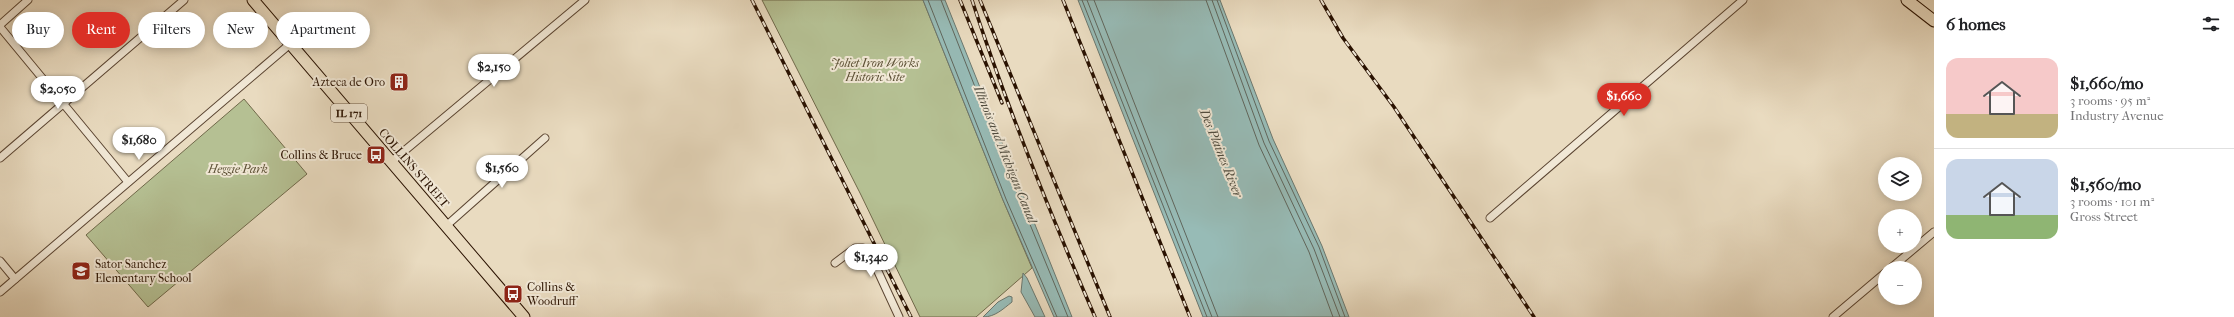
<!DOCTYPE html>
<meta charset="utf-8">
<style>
body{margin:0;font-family:"IM FELL French Canon",serif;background:#f2f2f2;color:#202124;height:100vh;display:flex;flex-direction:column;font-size:15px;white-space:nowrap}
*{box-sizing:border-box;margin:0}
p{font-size:13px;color:#757577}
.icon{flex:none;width:22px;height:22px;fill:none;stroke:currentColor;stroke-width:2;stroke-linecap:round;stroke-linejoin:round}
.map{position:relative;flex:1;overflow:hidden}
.side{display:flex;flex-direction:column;background:#fff;width:300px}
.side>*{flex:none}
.hud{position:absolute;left:12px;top:12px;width:380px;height:36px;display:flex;gap:8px}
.tools{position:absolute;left:1878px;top:157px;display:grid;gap:8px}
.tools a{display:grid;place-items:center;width:44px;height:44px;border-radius:50%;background:#fff;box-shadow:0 2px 10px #0003;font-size:20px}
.price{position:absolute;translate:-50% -34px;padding:0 9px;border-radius:14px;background:#fff;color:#222;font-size:13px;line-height:26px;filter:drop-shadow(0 1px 2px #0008)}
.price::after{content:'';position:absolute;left:50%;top:24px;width:12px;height:9px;margin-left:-6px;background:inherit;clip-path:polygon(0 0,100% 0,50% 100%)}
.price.selected{background:#d93025;color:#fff}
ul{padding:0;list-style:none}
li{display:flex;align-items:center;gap:12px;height:100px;padding:0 12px}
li+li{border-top:1px solid #e0e0e0}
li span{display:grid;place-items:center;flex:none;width:112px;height:80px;border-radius:12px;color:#555}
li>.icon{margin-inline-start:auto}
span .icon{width:48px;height:48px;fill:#fffc;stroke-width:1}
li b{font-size:17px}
h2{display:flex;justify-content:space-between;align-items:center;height:48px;padding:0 12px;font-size:17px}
.tag{padding:0 14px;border-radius:18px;background:#fff;box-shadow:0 2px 10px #0003;font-size:14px;line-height:36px}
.tag.selected{background:#d93025;color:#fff}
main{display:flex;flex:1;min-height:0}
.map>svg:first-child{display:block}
</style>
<main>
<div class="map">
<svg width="1934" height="317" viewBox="0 0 1934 317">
<rect width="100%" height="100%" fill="#e9dbc0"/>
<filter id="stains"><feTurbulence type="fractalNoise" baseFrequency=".005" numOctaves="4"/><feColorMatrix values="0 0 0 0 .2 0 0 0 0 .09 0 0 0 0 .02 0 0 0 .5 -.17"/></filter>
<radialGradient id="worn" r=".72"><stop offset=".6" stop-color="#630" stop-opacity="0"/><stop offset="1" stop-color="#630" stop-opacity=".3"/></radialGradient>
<g fill="#b5c093" stroke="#70694a">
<path d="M 762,0 L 923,0 L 1003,200 L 1032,268 L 976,317 L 920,317 L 861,195 Z"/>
<path d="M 244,99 L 307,174 L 148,307 L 86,235 Z"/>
</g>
<g fill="#97bbb6" stroke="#6b776e">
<path d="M 923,0 L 945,0 L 1072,317 L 1054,317 L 1003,200 Z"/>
<path d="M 1078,0 L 1220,0 L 1273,139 L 1322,246 L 1349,317 L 1203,317 Z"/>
<path d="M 1023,273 L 1027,278 L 1045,317 L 1035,317 L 1021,292 Z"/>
<path d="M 1009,296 L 1012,297 L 1012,302 C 1003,309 995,317 983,317 L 998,302 Z"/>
</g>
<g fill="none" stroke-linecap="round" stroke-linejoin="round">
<g stroke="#60665c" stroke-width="1">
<path d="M 928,0 L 1006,199 L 1057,317"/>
<path d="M 941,0 L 1004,161 L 1068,317"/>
<path d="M 1082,0 L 1207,317"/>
<path d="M 1087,0 L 1212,317"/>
<path d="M 1094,0 L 1218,317"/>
<path d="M 1206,0 L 1259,145 L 1309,252 L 1333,317"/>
<path d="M 1212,0 L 1264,143 L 1314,249 L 1340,317"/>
<path d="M 1217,0 L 1269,141 L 1319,247 L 1345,317"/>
</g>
<g stroke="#5a4431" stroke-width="9">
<g id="minor">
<path d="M 0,25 L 28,0"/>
<path d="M 0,27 L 128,182"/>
<path d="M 0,158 L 184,0"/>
<path d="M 391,162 L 585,0"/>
<path d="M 1490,218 L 1743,0"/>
<path d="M 446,226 L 545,138"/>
<path d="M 0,261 L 15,279"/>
<path d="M 835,263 L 855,248 L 863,248 L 875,265 L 899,317"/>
<path d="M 1891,268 L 1934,232"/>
<path d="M 0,292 L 290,44"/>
<path d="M 1833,317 L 1885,273"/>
</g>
</g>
<g stroke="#2a1201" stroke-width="13">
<g id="primary">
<path d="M 253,0 L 524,317"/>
<path d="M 1907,0 L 1934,21"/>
</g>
</g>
<use href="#minor" stroke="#f1e8d6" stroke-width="7"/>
<use href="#primary" stroke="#e9dbc0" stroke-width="11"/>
<g stroke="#2a1201" stroke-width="3.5">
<g id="rail">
<path d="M 752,0 L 911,317"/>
<path d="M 960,0 L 1002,103"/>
<path d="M 972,0 C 1007,108 1050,213 1095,317"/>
<path d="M 980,0 L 1110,317"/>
<path d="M 1063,0 L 1190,317"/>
<path d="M 1321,0 L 1343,38 L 1394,107 L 1534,317"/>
</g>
</g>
<use href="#rail" stroke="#f1e8d6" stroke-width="2" stroke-dasharray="6" stroke-linecap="butt"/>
</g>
<defs>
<g id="building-square" transform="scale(1)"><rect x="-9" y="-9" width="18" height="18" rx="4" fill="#8f2418" stroke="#f1e8d6"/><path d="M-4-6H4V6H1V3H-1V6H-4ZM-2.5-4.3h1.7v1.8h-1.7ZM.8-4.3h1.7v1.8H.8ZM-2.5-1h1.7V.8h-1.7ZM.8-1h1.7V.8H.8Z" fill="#fff"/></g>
<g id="bus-square" transform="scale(1)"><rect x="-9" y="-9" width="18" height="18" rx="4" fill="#8f2418" stroke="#f1e8d6"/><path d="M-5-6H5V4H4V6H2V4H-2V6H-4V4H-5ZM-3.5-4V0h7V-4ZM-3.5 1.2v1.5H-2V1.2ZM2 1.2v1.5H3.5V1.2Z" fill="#fff"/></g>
<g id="school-square" transform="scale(1)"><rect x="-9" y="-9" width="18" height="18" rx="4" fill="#8f2418" stroke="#f1e8d6"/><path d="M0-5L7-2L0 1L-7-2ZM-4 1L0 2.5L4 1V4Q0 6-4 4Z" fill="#fff"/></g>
</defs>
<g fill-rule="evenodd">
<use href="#building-square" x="399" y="82"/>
<use href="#bus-square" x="376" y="155"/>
<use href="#school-square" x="81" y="271"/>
<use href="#bus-square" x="513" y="294"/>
</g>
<g text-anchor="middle" stroke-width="4" stroke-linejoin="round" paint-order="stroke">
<rect fill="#f1e8d6" stroke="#665241" stroke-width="1" x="331" y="104" width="36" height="18" rx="3"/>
<g font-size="11" font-weight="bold" fill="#2a1201">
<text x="349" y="117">IL 171</text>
</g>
<g font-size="12" font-style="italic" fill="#5b4f34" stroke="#f1e8d6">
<text x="875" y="67">Joliet Iron Works<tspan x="875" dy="14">Historic Site</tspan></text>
<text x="238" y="173">Heggie Park</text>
</g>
<g font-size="12" fill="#2a1201" stroke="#f1e8d6" text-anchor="end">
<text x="385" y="86">Azteca de Oro</text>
<text x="362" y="159">Collins &amp; Bruce</text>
<text x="95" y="268" text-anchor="start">Sator Sanchez<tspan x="95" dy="14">Elementary School</tspan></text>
<text x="527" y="291" text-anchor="start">Collins &amp;<tspan x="527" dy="14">Woodruff</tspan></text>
</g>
<g font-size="12" fill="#2a1201" stroke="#f1e8d6">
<text transform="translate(414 168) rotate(49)" y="4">COLLINS STREET</text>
</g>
<g font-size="13" font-style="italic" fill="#504d40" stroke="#f1e8d6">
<text transform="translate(1222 153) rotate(68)" y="5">Des Plaines River</text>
<text transform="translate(1006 154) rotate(68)" y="5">Illinois and Michigan Canal</text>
</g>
</g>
<rect width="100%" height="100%" filter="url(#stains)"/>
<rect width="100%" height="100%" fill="url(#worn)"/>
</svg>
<div class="tools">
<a><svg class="icon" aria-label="layers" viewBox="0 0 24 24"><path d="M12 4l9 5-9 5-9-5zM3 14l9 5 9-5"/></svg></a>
<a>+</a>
<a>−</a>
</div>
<b class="price" style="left:494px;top:88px">$2,150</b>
<b class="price" style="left:58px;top:110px">$2,050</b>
<b class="price selected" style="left:1624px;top:117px">$1,660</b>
<b class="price" style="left:139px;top:161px">$1,680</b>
<b class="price" style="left:502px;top:189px">$1,560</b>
<b class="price" style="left:871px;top:278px">$1,340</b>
<div class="hud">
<a class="tag">Buy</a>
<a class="tag selected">Rent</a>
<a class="tag">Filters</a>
<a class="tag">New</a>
<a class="tag">Apartment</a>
</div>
</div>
<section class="side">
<h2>6 homes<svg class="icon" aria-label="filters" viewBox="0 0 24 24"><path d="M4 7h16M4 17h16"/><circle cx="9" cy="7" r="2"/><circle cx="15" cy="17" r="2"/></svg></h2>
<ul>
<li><span style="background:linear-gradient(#f6c9c9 70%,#c2b280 0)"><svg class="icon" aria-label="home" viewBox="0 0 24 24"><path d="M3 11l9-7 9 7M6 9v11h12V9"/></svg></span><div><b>$1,660/mo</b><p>3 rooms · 95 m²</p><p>Industry Avenue</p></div></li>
<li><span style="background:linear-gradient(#c9d6e8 70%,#8fb573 0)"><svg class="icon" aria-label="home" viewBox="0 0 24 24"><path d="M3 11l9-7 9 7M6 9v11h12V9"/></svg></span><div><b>$1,560/mo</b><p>3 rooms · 101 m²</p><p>Gross Street</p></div></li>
</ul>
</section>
</main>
